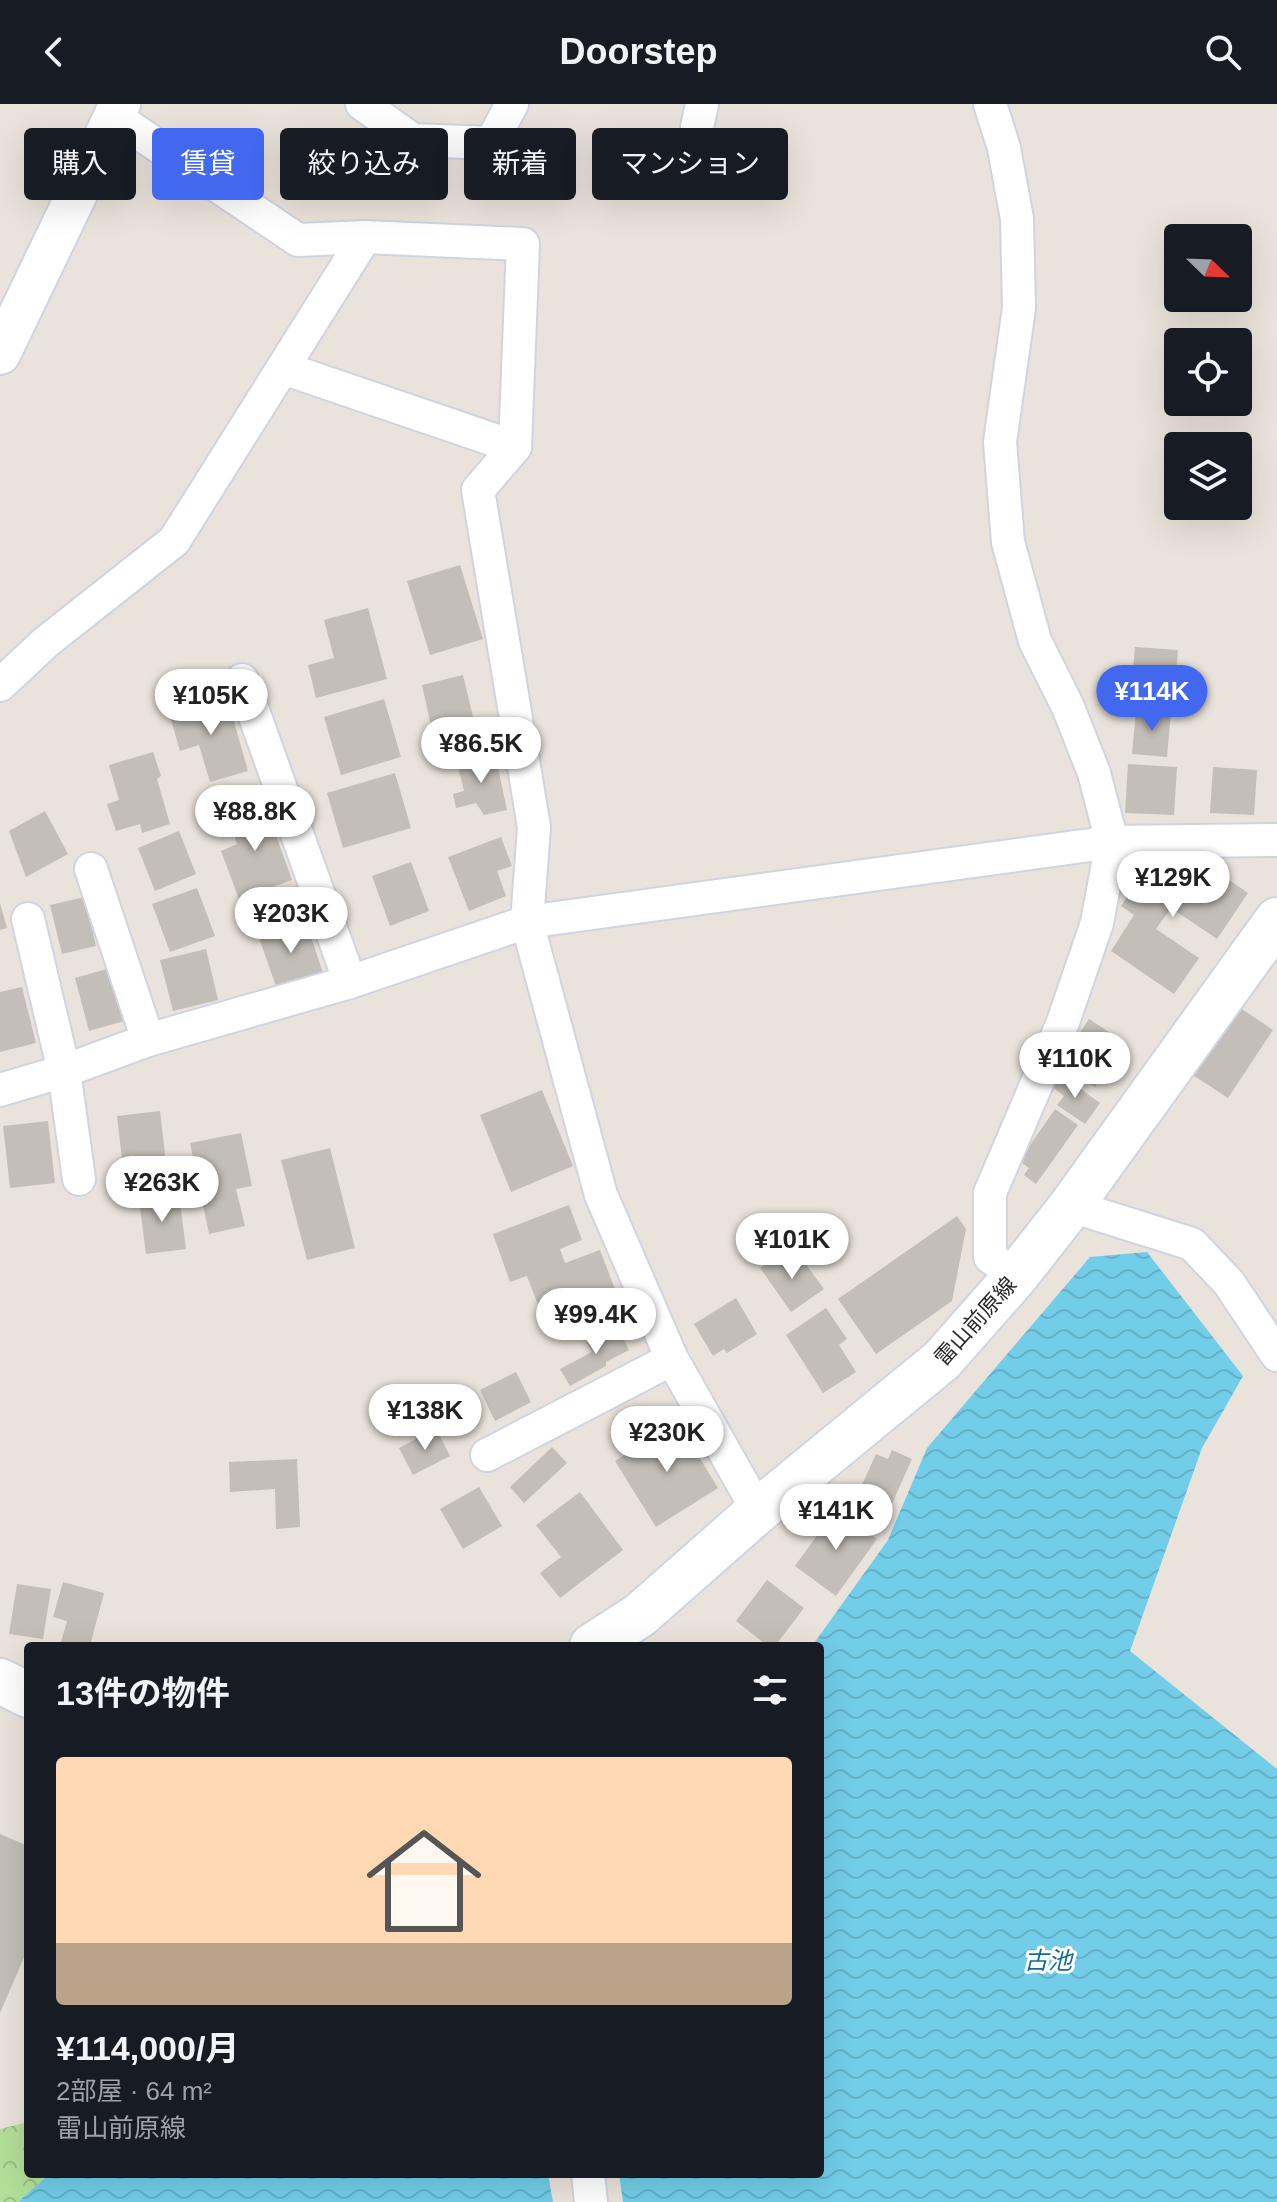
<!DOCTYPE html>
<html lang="ja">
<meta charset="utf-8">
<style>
body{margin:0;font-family:Arial,"Noto Sans JP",sans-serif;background:#242831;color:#f1f3f6;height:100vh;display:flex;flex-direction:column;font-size:30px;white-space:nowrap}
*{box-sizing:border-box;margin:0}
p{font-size:26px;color:#9ea1a6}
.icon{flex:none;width:44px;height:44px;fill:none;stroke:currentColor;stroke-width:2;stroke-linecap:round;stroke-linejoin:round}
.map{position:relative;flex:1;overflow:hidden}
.drawer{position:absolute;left:24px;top:1538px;width:800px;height:536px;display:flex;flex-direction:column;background:#171b24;border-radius:8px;box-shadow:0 8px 32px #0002}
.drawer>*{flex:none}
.banner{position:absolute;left:24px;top:24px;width:800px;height:72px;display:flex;gap:16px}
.needle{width:52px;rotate:113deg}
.buttons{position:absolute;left:1164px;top:120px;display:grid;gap:16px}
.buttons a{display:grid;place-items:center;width:88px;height:88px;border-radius:8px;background:#171b24;box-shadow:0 8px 32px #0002;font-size:40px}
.price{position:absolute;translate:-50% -68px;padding:0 18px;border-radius:28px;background:#fff;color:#222;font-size:26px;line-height:52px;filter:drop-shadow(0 2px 4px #0008)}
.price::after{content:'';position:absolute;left:50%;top:48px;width:24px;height:18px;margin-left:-12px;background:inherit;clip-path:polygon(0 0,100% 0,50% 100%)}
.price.selected{background:#4268f0;color:#fff}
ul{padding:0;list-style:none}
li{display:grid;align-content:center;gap:16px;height:424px;padding:0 32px}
li span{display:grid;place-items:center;height:248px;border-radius:8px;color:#555}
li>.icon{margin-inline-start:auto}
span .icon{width:144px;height:144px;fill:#fffc;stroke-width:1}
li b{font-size:34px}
h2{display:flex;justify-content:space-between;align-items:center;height:96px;padding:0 32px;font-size:34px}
.pill{padding:0 28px;border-radius:8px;background:#171b24;box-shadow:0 8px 32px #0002;font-size:28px;line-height:72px}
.pill.selected{background:#4268f0;color:#fff}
header{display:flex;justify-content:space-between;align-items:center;height:104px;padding:0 32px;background:#171b24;font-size:36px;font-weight:700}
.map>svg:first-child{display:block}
</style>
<header><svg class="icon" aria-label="back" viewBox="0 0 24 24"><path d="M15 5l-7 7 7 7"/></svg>Doorstep<svg class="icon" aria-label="search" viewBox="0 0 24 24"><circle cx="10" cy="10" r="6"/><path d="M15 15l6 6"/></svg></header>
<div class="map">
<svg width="1277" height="2098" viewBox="0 0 1277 2098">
<defs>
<pattern id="forest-crowns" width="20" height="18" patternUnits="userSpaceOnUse" patternTransform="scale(2)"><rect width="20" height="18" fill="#b3df9a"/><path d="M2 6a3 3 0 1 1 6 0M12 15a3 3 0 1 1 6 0" fill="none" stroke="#9abf85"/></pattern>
<pattern id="water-waves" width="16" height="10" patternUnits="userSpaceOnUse" patternTransform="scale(2)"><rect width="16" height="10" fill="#72cde8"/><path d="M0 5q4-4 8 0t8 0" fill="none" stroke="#63b0c7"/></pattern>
</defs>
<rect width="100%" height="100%" fill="#eae3db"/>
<path fill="url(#forest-crowns)" d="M 28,2018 L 28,2070 L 49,2070 L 18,2098 L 0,2098 L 0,2025 Z"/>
<g fill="url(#water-waves)">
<path d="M 1147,1148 L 1243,1272 L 1202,1344 L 1130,1547 L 1277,1665 L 1277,2098 L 623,2098 L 619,2070 L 820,2070 L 820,1542 L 812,1542 L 888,1436 L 927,1344 L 1090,1153 Z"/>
<path d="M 49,2070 L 548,2070 L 553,2098 L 18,2098 Z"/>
</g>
<g fill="#c3beb7">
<path d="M 460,461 L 483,535 L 430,551 L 407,477 Z"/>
<path d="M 368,504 L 387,575 L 316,594 L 308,561 L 334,554 L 324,516 Z"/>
<path d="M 1135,543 L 1178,546 L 1174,592 L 1131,589 Z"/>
<path d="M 463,571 L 475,621 L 433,631 L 422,581 Z"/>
<path d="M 227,593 L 248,667 L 210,678 L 199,641 L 180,647 L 169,609 Z"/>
<path d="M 384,595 L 401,653 L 341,671 L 324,613 Z"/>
<path d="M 1136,605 L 1171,608 L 1167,653 L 1132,650 Z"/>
<path d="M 153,648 L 161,672 L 157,675 L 170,720 L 142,729 L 140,720 L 116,727 L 107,700 L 119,696 L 109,661 Z"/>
<path d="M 495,650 L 507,706 L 484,711 L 476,699 L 456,704 L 453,690 L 464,687 L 457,659 Z"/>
<path d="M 1128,660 L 1177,663 L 1174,711 L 1125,709 Z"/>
<path d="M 1213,663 L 1257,666 L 1254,711 L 1210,709 Z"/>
<path d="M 395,669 L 411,724 L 343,744 L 327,689 Z"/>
<path d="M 264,698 L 292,776 L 239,795 L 221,747 L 237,740 L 227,712 Z"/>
<path d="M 45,707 L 68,750 L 26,773 L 9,727 Z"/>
<path d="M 179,727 L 196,770 L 155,787 L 138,744 Z"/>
<path d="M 501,733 L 512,762 L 497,767 L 506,792 L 469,807 L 448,753 Z"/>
<path d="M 1176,754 L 1211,778 L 1217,768 L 1248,789 L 1217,835 L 1171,804 L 1156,825 L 1199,854 L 1174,890 L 1111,847 L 1134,811 L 1121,802 L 1152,757 L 1167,767 Z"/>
<path d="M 411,758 L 429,807 L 390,822 L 372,772 Z"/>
<path d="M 197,784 L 215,832 L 170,848 L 152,800 Z"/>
<path d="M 85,793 L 96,842 L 62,850 L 50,801 Z"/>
<path d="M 0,799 L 7,824 L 0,826 Z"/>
<path d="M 306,818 L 323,869 L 277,885 L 259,834 Z"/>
<path d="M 206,845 L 218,896 L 173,907 L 160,856 Z"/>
<path d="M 117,862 L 131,915 L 89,927 L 75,874 Z"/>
<path d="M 22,883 L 36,939 L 0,948 L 0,888 Z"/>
<path d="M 1233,899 L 1273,926 L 1228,994 L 1188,968 Z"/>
<path d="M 1089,915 L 1125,939 L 1095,983 L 1059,960 Z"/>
<path d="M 1060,970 L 1100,999 L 1085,1020 L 1057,1001 L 1064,992 L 1051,982 Z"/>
<path d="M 542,986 L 573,1062 L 511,1088 L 480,1011 Z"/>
<path d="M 1055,1005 L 1078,1021 L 1036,1080 L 1024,1071 L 1029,1064 L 1019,1057 Z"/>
<path d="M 160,1007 L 167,1067 L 124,1072 L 117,1012 Z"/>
<path d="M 48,1017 L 55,1079 L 10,1084 L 3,1022 Z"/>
<path d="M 241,1029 L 252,1082 L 236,1085 L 245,1122 L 209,1130 L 190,1039 Z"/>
<path d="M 330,1044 L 355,1144 L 307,1156 L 281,1056 Z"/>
<path d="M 179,1091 L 186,1145 L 146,1150 L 139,1096 Z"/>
<path d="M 569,1101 L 582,1136 L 560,1145 L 565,1159 L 600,1146 L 621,1201 L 549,1229 L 527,1172 L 510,1178 L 493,1130 Z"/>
<path d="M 957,1112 L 966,1125 L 952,1197 L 876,1250 L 838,1195 Z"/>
<path d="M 784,1148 L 797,1166 L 805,1159 L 824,1185 L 791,1208 L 760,1164 Z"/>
<path d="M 736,1194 L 757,1230 L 727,1249 L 724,1245 L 713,1252 L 694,1220 Z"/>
<path d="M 826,1204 L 847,1235 L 839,1241 L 856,1268 L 823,1289 L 786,1231 Z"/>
<path d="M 617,1222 L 629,1246 L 606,1258 L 606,1262 L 570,1282 L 560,1265 L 592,1248 L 586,1238 Z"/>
<path d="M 516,1268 L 531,1298 L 495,1317 L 480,1286 Z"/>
<path d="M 677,1317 L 718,1384 L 656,1423 L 615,1357 Z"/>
<path d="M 436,1324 L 450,1352 L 413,1371 L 399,1344 Z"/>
<path d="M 552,1343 L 567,1359 L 524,1399 L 510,1383 Z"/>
<path d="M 892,1346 L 912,1355 L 885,1415 L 853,1401 L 876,1350 L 888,1355 Z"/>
<path d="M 297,1355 L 300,1423 L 276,1425 L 275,1385 L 230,1388 L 229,1358 Z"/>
<path d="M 479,1383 L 502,1422 L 463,1445 L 440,1405 Z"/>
<path d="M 580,1388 L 623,1446 L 560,1494 L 540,1469 L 561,1453 L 536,1421 Z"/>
<path d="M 836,1405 L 877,1435 L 836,1492 L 795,1462 Z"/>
<path d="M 767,1476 L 804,1504 L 775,1542 L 768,1542 L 736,1517 Z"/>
<path d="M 63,1478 L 104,1489 L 90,1542 L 60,1542 L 67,1517 L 53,1513 Z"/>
<path d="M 17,1480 L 51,1485 L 43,1535 L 9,1530 Z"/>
<path d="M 0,1730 L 28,1742 L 28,1844 L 0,1909 Z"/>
</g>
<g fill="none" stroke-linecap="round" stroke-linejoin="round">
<g stroke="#d0d4e1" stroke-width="36">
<g id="minor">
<path d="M 362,0 L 413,36 L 491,39 L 512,0"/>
<path d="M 990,0 L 1004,44 L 1017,115 L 1019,204 L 1000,338 L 1008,438 L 1035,537 L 1068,603 L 1094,669 L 1112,738 L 1097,819 L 1063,918 L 990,1089 L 990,1153 L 1016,1172"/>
<path d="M 115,13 L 298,136 L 365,133 L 523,140 L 515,343 L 478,386 L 534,723 L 527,818 L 601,1091 L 672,1255 L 758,1407"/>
<path d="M 697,23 L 702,0"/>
<path d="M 283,264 L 515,343"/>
<path d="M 242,576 L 350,878"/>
<path d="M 0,581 L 46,538 L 174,437 L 365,133"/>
<path d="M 91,765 L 148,936"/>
<path d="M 28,815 L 64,967 L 79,1075"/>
<path d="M 0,986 L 64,967 L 148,936 L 350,878 L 527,818 L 1112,738 L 1277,736"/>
<path d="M 1071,1102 L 1192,1140 L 1229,1179 L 1277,1251"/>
<path d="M 487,1351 L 672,1255"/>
<path d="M 588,2070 L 591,2098"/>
</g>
</g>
<g stroke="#d0d4e1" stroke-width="44">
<path id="tertiary" d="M 0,250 L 120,0"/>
</g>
<g stroke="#d0d4e1" stroke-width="48">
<g id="secondary">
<path d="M 592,1542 L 640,1511 L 758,1407 L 942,1256 L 1016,1172 L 1071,1102 L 1277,816"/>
<path d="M 0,1577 L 28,1591"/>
</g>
</g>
<use href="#minor" stroke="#fff" stroke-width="32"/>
<use href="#tertiary" stroke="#fff" stroke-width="40"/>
<use href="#secondary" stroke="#fff" stroke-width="44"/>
</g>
<g text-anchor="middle" stroke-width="6" stroke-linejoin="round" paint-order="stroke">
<g font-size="22" fill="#292929" stroke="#fff">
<text transform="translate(975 1217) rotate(-48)" y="8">雷山前原線</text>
</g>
<g font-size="24" font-style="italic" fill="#146b91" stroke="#fff">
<text x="1048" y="1865">古池</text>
</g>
</g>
</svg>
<div class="buttons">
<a><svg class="needle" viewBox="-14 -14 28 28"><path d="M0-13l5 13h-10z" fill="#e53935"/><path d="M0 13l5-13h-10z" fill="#9ea1a6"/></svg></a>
<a><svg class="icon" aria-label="locate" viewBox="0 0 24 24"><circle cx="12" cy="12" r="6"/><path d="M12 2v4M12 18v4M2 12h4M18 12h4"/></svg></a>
<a><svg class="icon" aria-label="layers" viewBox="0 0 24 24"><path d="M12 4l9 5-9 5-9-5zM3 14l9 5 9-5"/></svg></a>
</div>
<b class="price selected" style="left:1152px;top:629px">¥114K</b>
<b class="price" style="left:211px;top:633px">¥105K</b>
<b class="price" style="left:481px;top:681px">¥86.5K</b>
<b class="price" style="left:255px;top:749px">¥88.8K</b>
<b class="price" style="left:1173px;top:815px">¥129K</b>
<b class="price" style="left:291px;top:851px">¥203K</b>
<b class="price" style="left:1075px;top:996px">¥110K</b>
<b class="price" style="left:162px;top:1120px">¥263K</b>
<b class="price" style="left:792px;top:1177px">¥101K</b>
<b class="price" style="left:596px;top:1252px">¥99.4K</b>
<b class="price" style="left:425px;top:1348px">¥138K</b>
<b class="price" style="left:667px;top:1370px">¥230K</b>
<b class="price" style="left:836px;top:1448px">¥141K</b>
<div class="banner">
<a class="pill">購入</a>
<a class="pill selected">賃貸</a>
<a class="pill">絞り込み</a>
<a class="pill">新着</a>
<a class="pill">マンション</a>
</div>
<section class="drawer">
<h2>13件の物件<svg class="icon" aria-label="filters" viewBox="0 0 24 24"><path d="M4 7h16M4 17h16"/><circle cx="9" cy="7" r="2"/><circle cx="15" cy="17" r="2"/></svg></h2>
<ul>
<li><span style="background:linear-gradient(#ffd9b3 75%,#b9a48a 0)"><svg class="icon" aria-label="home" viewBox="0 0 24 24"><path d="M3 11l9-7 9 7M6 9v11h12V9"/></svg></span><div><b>¥114,000/月</b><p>2部屋 · 64 m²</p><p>雷山前原線</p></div></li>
</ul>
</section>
</div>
